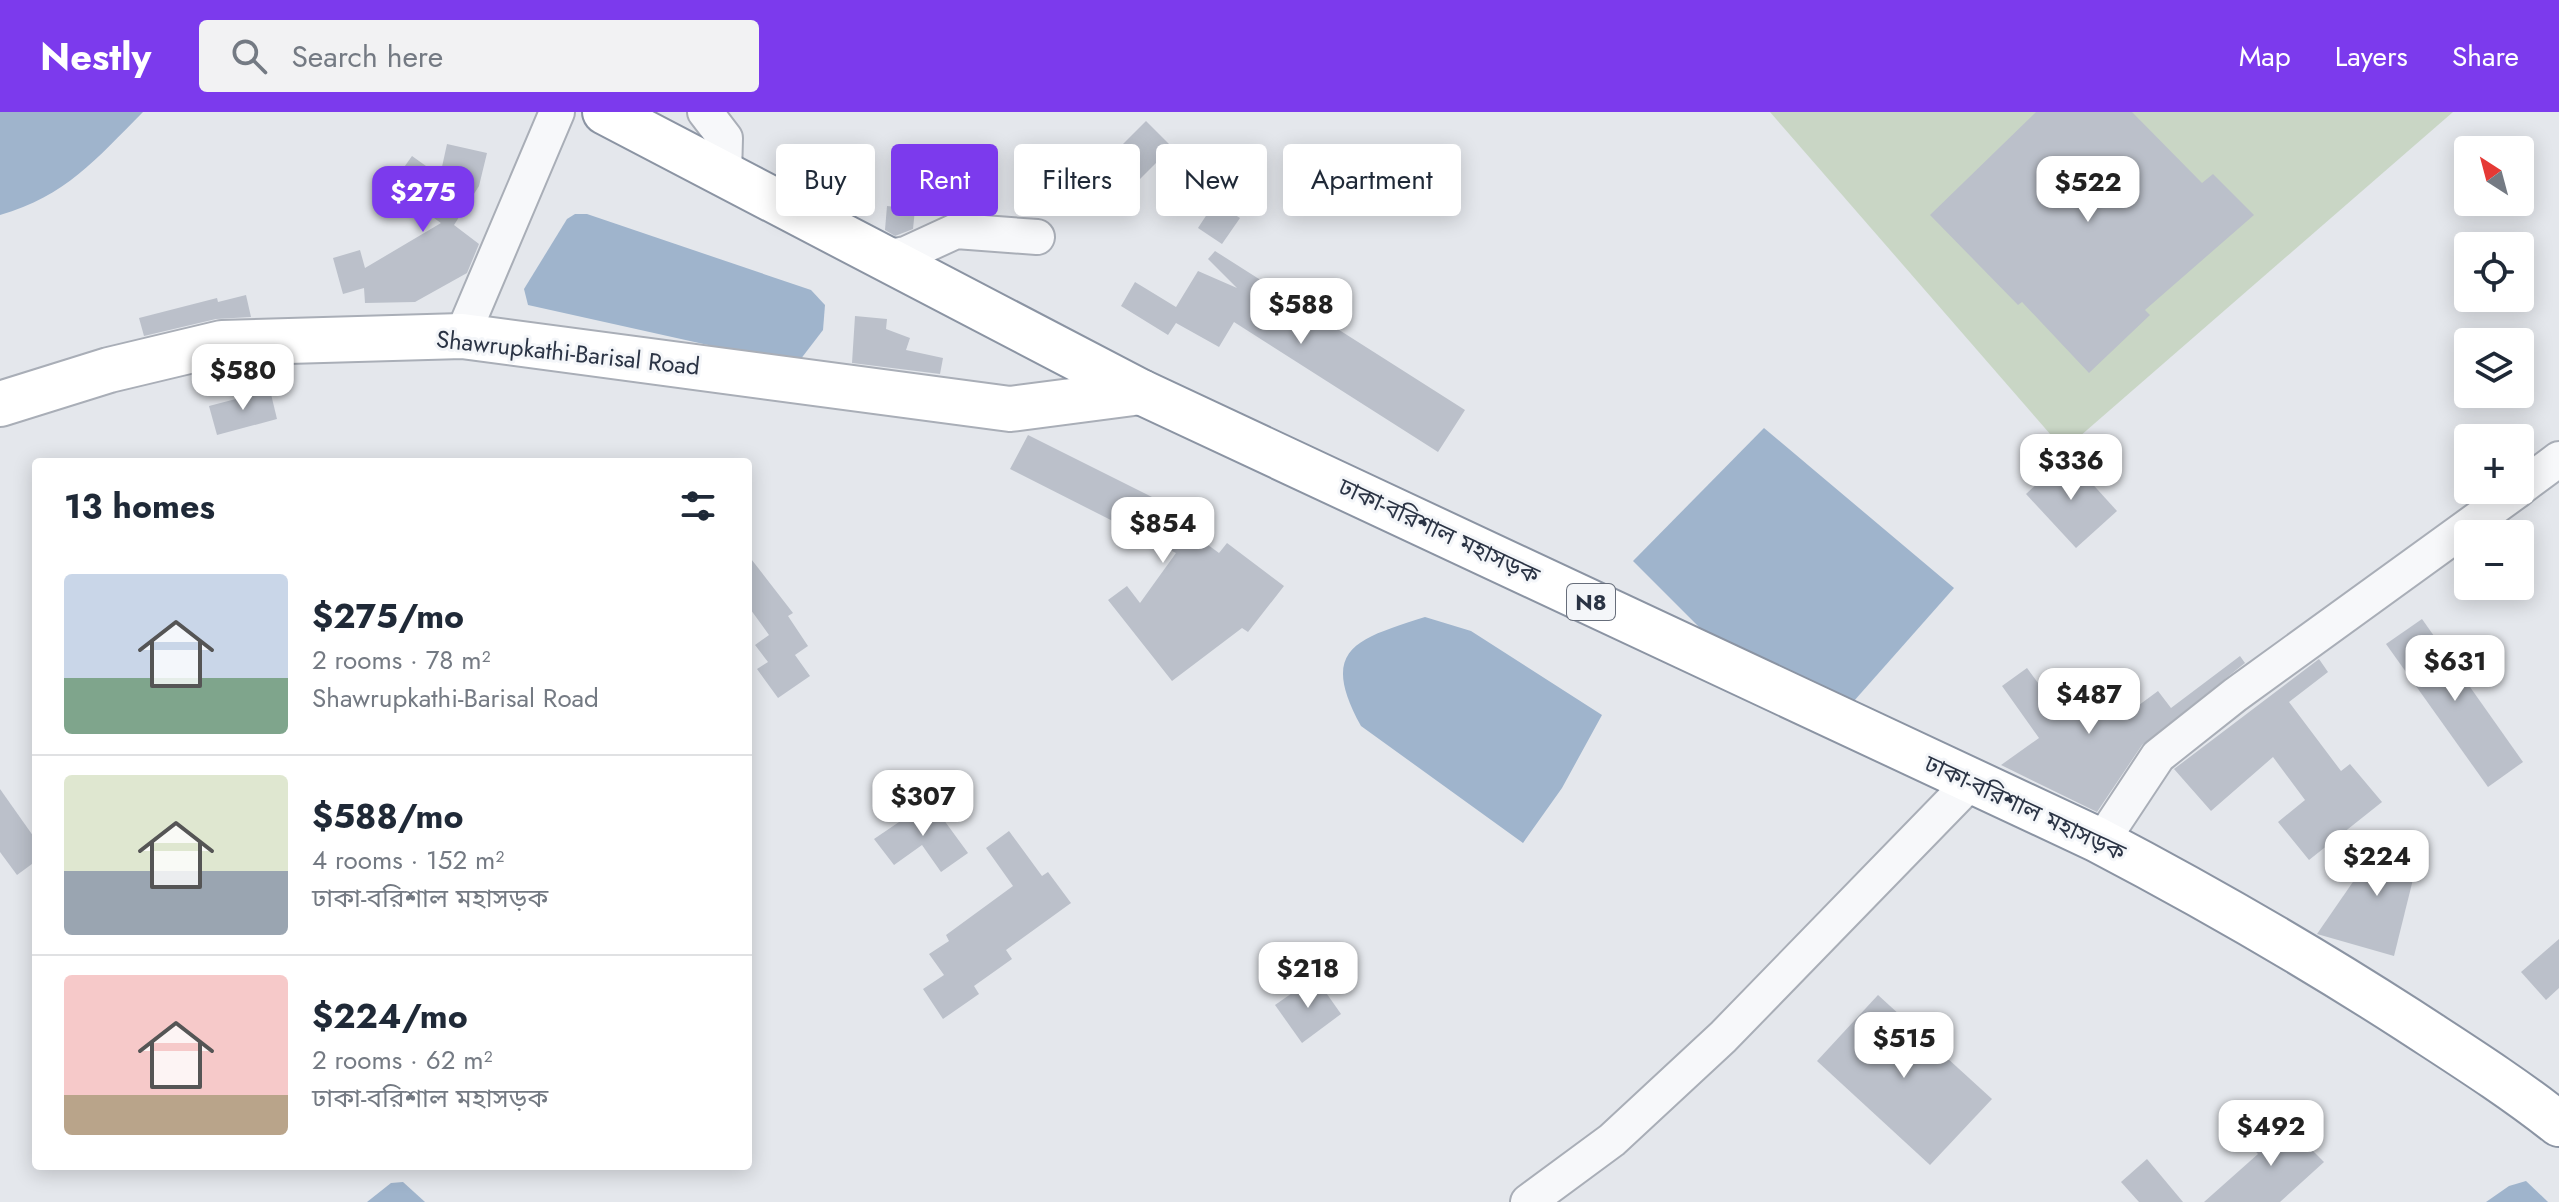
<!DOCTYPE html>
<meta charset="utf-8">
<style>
body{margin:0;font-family:Jost,"Noto Sans Bengali",sans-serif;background:#f2f2f3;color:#1f2937;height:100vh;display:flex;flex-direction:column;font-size:30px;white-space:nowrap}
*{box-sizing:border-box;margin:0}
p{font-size:26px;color:#747a83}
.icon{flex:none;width:44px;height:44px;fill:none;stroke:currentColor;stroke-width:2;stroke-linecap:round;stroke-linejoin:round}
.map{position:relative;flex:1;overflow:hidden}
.details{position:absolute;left:32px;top:346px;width:720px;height:712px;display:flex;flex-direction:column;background:#fff;border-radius:8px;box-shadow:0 4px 20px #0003}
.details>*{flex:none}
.hud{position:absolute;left:776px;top:32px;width:760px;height:72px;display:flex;gap:16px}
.needle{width:52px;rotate:324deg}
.controls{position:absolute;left:2454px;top:24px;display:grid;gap:16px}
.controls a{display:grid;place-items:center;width:80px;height:80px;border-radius:8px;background:#fff;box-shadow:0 4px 20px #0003;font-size:40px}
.price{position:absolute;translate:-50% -68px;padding:0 18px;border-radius:16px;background:#fff;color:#222;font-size:26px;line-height:52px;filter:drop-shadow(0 2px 4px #0008)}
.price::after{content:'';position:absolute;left:50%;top:48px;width:24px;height:18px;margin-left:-12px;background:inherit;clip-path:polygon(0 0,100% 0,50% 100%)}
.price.current{background:#7c3aed;color:#fff}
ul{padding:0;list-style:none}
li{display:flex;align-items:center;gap:24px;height:200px;padding:0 32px}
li+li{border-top:2px solid #e0e1e3}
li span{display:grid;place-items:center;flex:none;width:224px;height:160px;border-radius:8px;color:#555}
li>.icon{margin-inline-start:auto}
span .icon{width:96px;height:96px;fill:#fffc;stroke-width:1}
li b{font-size:34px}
h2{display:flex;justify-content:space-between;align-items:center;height:96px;padding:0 32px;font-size:34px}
.chip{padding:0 28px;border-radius:8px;background:#fff;box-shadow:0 4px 20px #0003;font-size:28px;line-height:72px}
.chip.current{background:#7c3aed;color:#fff}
header{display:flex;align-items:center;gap:48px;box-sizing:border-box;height:112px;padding:0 40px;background:#7c3aed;color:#fff}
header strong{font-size:38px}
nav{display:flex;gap:44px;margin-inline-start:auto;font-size:28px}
.search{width:560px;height:72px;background:#f2f2f3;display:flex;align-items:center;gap:20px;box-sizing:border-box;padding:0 28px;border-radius:8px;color:#747a83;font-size:30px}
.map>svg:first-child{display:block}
</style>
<header>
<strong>Nestly</strong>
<div class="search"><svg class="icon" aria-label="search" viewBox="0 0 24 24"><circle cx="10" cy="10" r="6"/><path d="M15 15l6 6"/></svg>Search here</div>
<nav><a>Map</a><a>Layers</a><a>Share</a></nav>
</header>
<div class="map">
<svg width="2559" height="1090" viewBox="0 0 2559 1090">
<rect width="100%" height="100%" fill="#e4e7ec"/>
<path fill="#c9d6c5" d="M 1770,0 L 2453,0 L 2064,338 Z"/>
<g fill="#9fb4cc">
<path d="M 0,0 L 143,0 C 96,47 66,84 0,103 Z"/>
<path d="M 575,102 L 587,102 L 811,178 L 825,193 L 823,218 L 800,248 L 717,235 L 528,193 L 524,177 L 567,107 Z"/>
<path d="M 1764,316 L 1954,476 L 1846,598 L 1761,577 L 1633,449 Z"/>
<path d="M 1425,505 L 1471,519 L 1602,603 L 1562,676 L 1523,731 L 1361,614 C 1318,536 1357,527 1425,505 Z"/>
<path d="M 2526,1069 L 2548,1090 L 2486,1090 L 2509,1074 Z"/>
<path d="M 403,1070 L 425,1090 L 367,1090 L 391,1071 Z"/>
</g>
<g fill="#bbc0ca">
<path d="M 2036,0 L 2132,0 L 2202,71 L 2213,62 L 2254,103 L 2145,198 L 2150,203 L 2089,261 L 2022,190 L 2018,193 L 1930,103 Z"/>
<path d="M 1146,9 L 1172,35 L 1134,73 L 1108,47 Z"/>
<path d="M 447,32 L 487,41 L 479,74 L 454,113 L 479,132 L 467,161 L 415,190 L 365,191 L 364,176 L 343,182 L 333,146 L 360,138 L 365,156 L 441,111 L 390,75 L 412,44 L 440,64 Z"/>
<path d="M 1215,90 L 1240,106 L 1222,132 L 1198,116 Z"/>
<path d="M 887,94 L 915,97 L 913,117 L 895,124 L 885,118 Z"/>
<path d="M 1215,139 L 1465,298 L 1438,340 L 1234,210 L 1219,235 L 1176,211 L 1168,223 L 1121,194 L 1135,170 L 1176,195 L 1198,159 L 1237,176 L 1208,147 Z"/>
<path d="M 246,183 L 251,205 L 216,207 L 144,224 L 139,206 L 217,186 L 218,190 Z"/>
<path d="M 855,204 L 887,207 L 886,217 L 910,226 L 906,238 L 943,246 L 940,262 L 852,251 Z"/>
<path d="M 270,278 L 277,307 L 217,323 L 209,294 Z"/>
<path d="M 1028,323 L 1184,401 L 1178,411 L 1219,441 L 1227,431 L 1284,474 L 1248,520 L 1242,516 L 1172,569 L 1108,488 L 1127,474 L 1140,491 L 1176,441 L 1010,357 Z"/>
<path d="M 2067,344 L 2117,399 L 2076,436 L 2026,382 Z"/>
<path d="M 748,443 L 793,501 L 788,504 L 808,534 L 795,543 L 810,564 L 778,586 L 757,557 L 768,550 L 755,533 L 769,523 L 748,494 Z"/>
<path d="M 2422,507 L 2523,650 L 2488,675 L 2386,532 Z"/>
<path d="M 2240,544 L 2245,551 L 2142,633 L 2097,700 L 2001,653 L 2039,626 L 2002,574 L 2027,556 L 2041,575 L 2048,570 L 2069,598 L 2099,577 L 2120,607 L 2158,579 L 2171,596 Z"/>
<path d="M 2319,547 L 2328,560 L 2289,590 L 2341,659 L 2350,652 L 2382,690 L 2309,748 L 2278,710 L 2305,688 L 2273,645 L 2211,699 L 2174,657 Z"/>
<path d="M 0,677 L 36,728 L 36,749 L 17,763 L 0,740 Z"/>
<path d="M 930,689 L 968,741 L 941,760 L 922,733 L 894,753 L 874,727 Z"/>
<path d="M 1009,719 L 1042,764 L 1048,760 L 1071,791 L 1006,838 L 1012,847 L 974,874 L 979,882 L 943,907 L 923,877 L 944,863 L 929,842 L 949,829 L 946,823 L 1013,774 L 986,736 Z"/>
<path d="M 2386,722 L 2422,731 L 2394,844 L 2317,822 Z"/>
<path d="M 2559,827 L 2559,876 L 2546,888 L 2521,860 Z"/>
<path d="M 1315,865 L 1341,902 L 1302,931 L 1275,893 Z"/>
<path d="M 1878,883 L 1992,987 L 1930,1053 L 1817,949 Z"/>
<path d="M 2278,1004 L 2324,1050 L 2280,1090 L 2204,1090 L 2258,1042 L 2248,1031 Z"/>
<path d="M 2147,1047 L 2183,1090 L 2139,1090 L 2121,1070 Z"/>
</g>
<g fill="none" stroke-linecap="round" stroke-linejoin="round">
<g stroke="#a9aeb7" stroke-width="38">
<g id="street">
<path d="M 705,0 L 725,26 L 724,63"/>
<path d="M 883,146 L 906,142 L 956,119 L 1037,125"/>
<path d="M 462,224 L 557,0"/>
<path d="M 2520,376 L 2559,347"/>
<path d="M 2096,727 L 2111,715 L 2158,644 L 2235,583 L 2518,378"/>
<path d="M 1528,1090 L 1612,1028 L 1723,925 L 1970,671"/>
</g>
</g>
<g stroke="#a9aeb7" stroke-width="48">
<path id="secondary" d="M 0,292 L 109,258 L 222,231 L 462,224 L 1010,297 L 1141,280"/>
</g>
<g stroke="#8b94a3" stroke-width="48">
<path id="highway" d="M 605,0 L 1141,280 L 2096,727 C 2203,783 2307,843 2408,908 C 2460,942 2511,974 2559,1012"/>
</g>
<use href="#street" stroke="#f7f8fa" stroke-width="34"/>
<use href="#secondary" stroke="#fff" stroke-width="44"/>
<use href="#highway" stroke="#fff" stroke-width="44"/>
</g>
<g text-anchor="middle" stroke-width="6" stroke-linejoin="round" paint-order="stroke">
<rect fill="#f4f6f9" stroke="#676e7b" stroke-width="2" x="1567" y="472" width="48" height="36" rx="6"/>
<g font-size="22" font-weight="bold" fill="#2b3445">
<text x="1591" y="498">N8</text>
</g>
<g font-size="24" fill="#2b3445" stroke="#f4f6f9">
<text transform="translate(568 241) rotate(6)" y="8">Shawrupkathi-Barisal Road</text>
<text transform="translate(1439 419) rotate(25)" y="8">ঢাকা-বরিশাল মহাসড়ক</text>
<text transform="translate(2025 696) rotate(25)" y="8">ঢাকা-বরিশাল মহাসড়ক</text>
</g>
</g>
</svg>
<div class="controls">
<a><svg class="needle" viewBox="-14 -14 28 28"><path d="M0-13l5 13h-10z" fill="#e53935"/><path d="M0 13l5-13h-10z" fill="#747a83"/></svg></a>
<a><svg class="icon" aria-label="locate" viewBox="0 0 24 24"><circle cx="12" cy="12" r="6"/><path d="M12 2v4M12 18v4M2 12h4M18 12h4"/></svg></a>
<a><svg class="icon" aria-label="layers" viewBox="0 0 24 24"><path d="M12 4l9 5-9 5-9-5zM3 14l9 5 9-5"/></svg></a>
<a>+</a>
<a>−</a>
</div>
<b class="price" style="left:2088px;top:112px">$522</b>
<b class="price current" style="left:423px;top:122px">$275</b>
<b class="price" style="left:1301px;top:234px">$588</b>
<b class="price" style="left:243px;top:300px">$580</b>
<b class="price" style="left:2071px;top:390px">$336</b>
<b class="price" style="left:1163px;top:453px">$854</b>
<b class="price" style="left:2455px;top:591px">$631</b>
<b class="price" style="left:2089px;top:624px">$487</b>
<b class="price" style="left:923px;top:726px">$307</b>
<b class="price" style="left:2377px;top:786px">$224</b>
<b class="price" style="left:1308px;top:898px">$218</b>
<b class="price" style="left:1904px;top:968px">$515</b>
<b class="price" style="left:2271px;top:1056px">$492</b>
<div class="hud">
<a class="chip">Buy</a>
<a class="chip current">Rent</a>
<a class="chip">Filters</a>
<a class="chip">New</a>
<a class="chip">Apartment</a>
</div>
<section class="details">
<h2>13 homes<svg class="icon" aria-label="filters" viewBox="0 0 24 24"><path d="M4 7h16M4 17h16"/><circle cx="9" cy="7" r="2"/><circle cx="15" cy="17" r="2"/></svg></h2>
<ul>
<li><span style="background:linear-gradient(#c9d6e8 65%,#7fa58c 0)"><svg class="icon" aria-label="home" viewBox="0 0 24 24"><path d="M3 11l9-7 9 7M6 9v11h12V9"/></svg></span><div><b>$275/mo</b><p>2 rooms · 78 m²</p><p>Shawrupkathi-Barisal Road</p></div></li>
<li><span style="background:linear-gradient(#dfe7d0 60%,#9aa5b1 0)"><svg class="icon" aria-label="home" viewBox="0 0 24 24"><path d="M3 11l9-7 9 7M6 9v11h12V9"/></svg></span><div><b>$588/mo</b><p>4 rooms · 152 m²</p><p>ঢাকা-বরিশাল মহাসড়ক</p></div></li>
<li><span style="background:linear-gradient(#f6c9c9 75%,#b9a48a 0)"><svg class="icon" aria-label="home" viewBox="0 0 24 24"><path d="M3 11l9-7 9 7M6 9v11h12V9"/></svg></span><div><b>$224/mo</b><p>2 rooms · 62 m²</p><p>ঢাকা-বরিশাল মহাসড়ক</p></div></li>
</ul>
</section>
</div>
